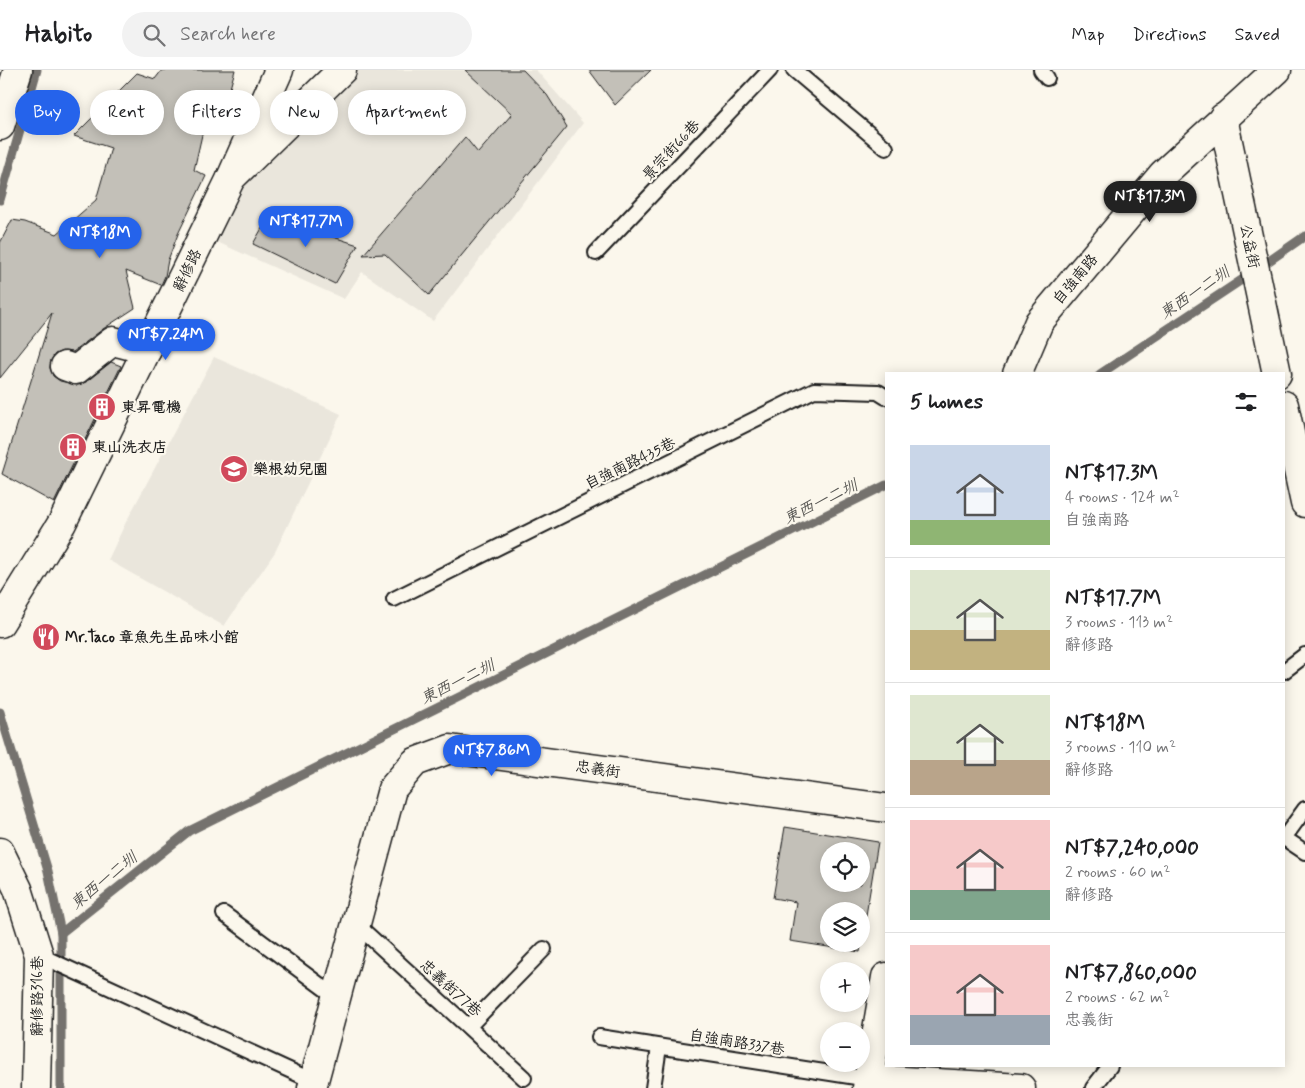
<!DOCTYPE html>
<meta charset="utf-8">
<style>
body{margin:0;font-family:Mynerve,"LXGW WenKai TC",sans-serif;background:#f2f2f2;color:#202124;height:100vh;display:flex;flex-direction:column;font-size:19px;white-space:nowrap}
*{box-sizing:border-box;margin:0}
p{font-size:16px;color:#757577}
.icon{flex:none;width:28px;height:28px;fill:none;stroke:currentColor;stroke-width:2;stroke-linecap:round;stroke-linejoin:round}
.map{position:relative;flex:1;overflow:hidden}
.drawer{position:absolute;left:885px;top:302px;width:400px;height:695px;display:flex;flex-direction:column;background:#fff;border-radius:0px;box-shadow:0 2px 12px #0003}
.drawer>*{flex:none}
.hud{position:absolute;left:15px;top:20px;width:475px;height:45px;display:flex;gap:10px}
.fabs{position:absolute;left:820px;top:772px;display:grid;gap:10px}
.fabs a{display:grid;place-items:center;width:50px;height:50px;border-radius:50%;background:#fff;box-shadow:0 2px 12px #0003;font-size:25px}
.price{position:absolute;translate:-50% -42px;padding:0 11px;border-radius:18px;background:#2563eb;color:#fff;font-size:16px;line-height:32px;filter:drop-shadow(0 1px 2px #0008)}
.price::after{content:'';position:absolute;left:50%;top:30px;width:15px;height:11px;margin-left:-8px;background:inherit;clip-path:polygon(0 0,100% 0,50% 100%)}
.price.current{background:#222;color:#fff}
ul{padding:0;list-style:none}
li{display:flex;align-items:center;gap:15px;height:125px;padding:0 25px}
li+li{border-top:1px solid #e0e0e0}
li span{display:grid;place-items:center;flex:none;width:140px;height:100px;border-radius:0px;color:#555}
li>.icon{margin-inline-start:auto}
span .icon{width:60px;height:60px;fill:#fffc;stroke-width:1}
li b{font-size:21px}
h2{display:flex;justify-content:space-between;align-items:center;height:60px;padding:0 25px;font-size:21px}
.chip{padding:0 18px;border-radius:22px;background:#fff;box-shadow:0 2px 12px #0003;font-size:18px;line-height:45px}
.chip.current{background:#2563eb;color:#fff}
header{display:flex;align-items:center;gap:30px;box-sizing:border-box;height:70px;padding:0 25px;background:#fff;border-bottom:1px solid #e0e0e0}
header strong{font-size:24px}
nav{display:flex;gap:28px;margin-inline-start:auto;font-size:18px}
.search{width:350px;height:45px;background:#f2f2f2;display:flex;align-items:center;gap:12px;box-sizing:border-box;padding:0 18px;border-radius:28px;color:#757577;font-size:19px}
.map>svg:first-child{display:block}
</style>
<header>
<strong>Habito</strong>
<div class="search"><svg class="icon" aria-label="search" viewBox="0 0 24 24"><circle cx="10" cy="10" r="6"/><path d="M15 15l6 6"/></svg>Search here</div>
<nav><a>Map</a><a>Directions</a><a>Saved</a></nav>
</header>
<div class="map">
<svg width="1305" height="1018" viewBox="0 0 1305 1018">
<rect width="100%" height="100%" fill="#fbf7ec"/>
<filter id="ink" filterUnits="userSpaceOnUse"><feTurbulence type="fractalNoise" baseFrequency=".02" numOctaves="2"/><feDisplacementMap in="SourceGraphic" scale="10" xChannelSelector="R" yChannelSelector="G"/><feConvolveMatrix kernelMatrix="1 2 1 2 8 2 1 2 1" color-interpolation-filters="sRGB"/></filter>
<g filter="url(#ink)">
<g fill="#eae6dc">
<path d="M 347,0 L 536,0 L 583,53 L 433,251 L 362,202 L 344,229 L 206,167 L 247,101 Z"/>
<path d="M 214,287 L 341,344 L 275,482 L 224,556 L 108,490 L 125,454 Z"/>
</g>
<g fill="none" stroke-linecap="round" stroke-linejoin="round">
<g stroke="#74726e" stroke-width="9">
<path d="M 0,130 L 37,0"/>
<path d="M 1100,304 L 1246,207 L 1305,166"/>
<path d="M 0,642 L 48,801 L 61,863 L 61,1018"/>
<path d="M 61,863 L 189,761 L 886,415"/>
</g>
</g>
<g fill="#c3c0b8" stroke="#1c1c1c" fill-rule="evenodd">
<path d="M 162,0 L 235,0 L 221,51 L 206,47 L 194,100 L 206,106 L 178,164 L 168,190 L 165,206 L 161,215 L 126,201 L 135,238 L 103,259 L 73,282 L 62,281 L 55,284 L 51,290 L 50,298 L 53,306 L 60,311 L 78,315 L 86,312 L 111,292 L 121,296 L 54,433 L 2,404 L 52,243 L 0,308 L 0,173 L 12,150 L 25,152 L 57,164 L 96,130 L 111,78 L 74,66 L 137,3 L 155,9 Z"/>
<path d="M 465,0 L 523,0 L 547,25 L 567,57 L 429,225 L 385,184 L 363,185 L 465,67 L 478,83 L 512,44 Z"/>
<path d="M 589,0 L 651,0 L 615,35 Z"/>
<path d="M 269,146 L 358,175 L 335,214 L 253,174 Z"/>
<path d="M 785,757 L 878,772 L 860,882 L 790,871 L 796,832 L 773,828 ZM 829,781 L 861,781 L 861,814 L 829,814 ZM 829,841 L 861,841 L 861,874 L 829,874 Z"/>
</g>
<g fill="none" stroke-linecap="round" stroke-linejoin="round">
<g stroke="#1c1c1c" stroke-width="18">
<g id="service">
<path d="M 794,0 L 886,78"/>
<path d="M 1041,0 L 1047,8"/>
<path d="M 596,183 L 770,0"/>
<path d="M 394,529 L 814,320 L 878,322 L 886,327"/>
<path d="M 1284,601 L 1305,585"/>
<path d="M 1284,768 L 1305,739"/>
<path d="M 1284,768 L 1305,782"/>
<path d="M 224,844 L 336,927"/>
<path d="M 356,854 L 524,1008"/>
<path d="M 39,885 L 313,1011"/>
<path d="M 469,956 L 544,879"/>
<path d="M 599,967 L 869,1009"/>
<path d="M 653,1018 L 659,977"/>
<path d="M 1093,1018 L 1110,996"/>
</g>
</g>
<g stroke="#1c1c1c" stroke-width="31">
<g id="minor">
<path d="M 1223,48 L 1277,304"/>
<path d="M 0,56 L 18,0"/>
<path d="M 231,108 L 342,0"/>
<path d="M 65,296 L 76,300 L 113,271 L 147,280"/>
<path d="M 1284,335 L 1305,433"/>
<path d="M 0,782 L 18,819 L 39,885 L 36,1018"/>
<path d="M 869,1009 L 1021,1018"/>
<path d="M 312,1018 L 392,719 L 415,692 L 450,679 L 886,738"/>
</g>
</g>
<g stroke="#1c1c1c" stroke-width="31">
<g id="tertiary">
<path d="M 1017,304 L 1039,252 L 1163,104 L 1277,0"/>
<path d="M 0,553 L 62,453 L 231,108 L 279,0"/>
<path d="M 867,1018 L 886,907"/>
</g>
</g>
<use href="#service" stroke="#fbf7ec" stroke-width="14"/>
<use href="#minor" stroke="#fbf7ec" stroke-width="28"/>
<use href="#tertiary" stroke="#fbf7ec" stroke-width="28"/>
</g>
</g>
<defs>
<g id="building-disc" transform="scale(1.4375)"><circle r="9.5" fill="#d1495b" stroke="#fbf7ec"/><path d="M-4-6H4V6H1V3H-1V6H-4ZM-2.5-4.3h1.7v1.8h-1.7ZM.8-4.3h1.7v1.8H.8ZM-2.5-1h1.7V.8h-1.7ZM.8-1h1.7V.8H.8Z" fill="#fff"/></g>
<g id="school-disc" transform="scale(1.4375)"><circle r="9.5" fill="#d1495b" stroke="#fbf7ec"/><path d="M0-5L7-2L0 1L-7-2ZM-4 1L0 2.5L4 1V4Q0 6-4 4Z" fill="#fff"/></g>
<g id="restaurant-disc" transform="scale(1.4375)"><circle r="9.5" fill="#d1495b" stroke="#fbf7ec"/><path d="M-5-6h1v4h1v-4h1v4h1v-4h1v5L-1.5 .5V6h-2V.5L-5-1ZM5-6V6H3V1.5H1.5Q1.5-4 5-6Z" fill="#fff"/></g>
</defs>
<g fill-rule="evenodd">
<use href="#building-disc" x="102" y="337"/>
<use href="#building-disc" x="73" y="377"/>
<use href="#school-disc" x="234" y="399"/>
<use href="#restaurant-disc" x="46" y="567"/>
</g>
<g text-anchor="middle" stroke-width="4.5" stroke-linejoin="round" paint-order="stroke">
<g font-size="15" fill="#1c1c1c" stroke="#fbf7ec">
<text transform="translate(671 80) rotate(-47)" y="5">景宗街66巷</text>
<text transform="translate(1250 176) rotate(78)" y="5">公益街</text>
<text transform="translate(187 200) rotate(-64)" y="5">辭修路</text>
<text transform="translate(1075 209) rotate(-50)" y="5">自強南路</text>
<text transform="translate(630 393) rotate(-26)" y="5">自強南路435巷</text>
<text transform="translate(598 699) rotate(8)" y="5">忠義街</text>
<text transform="translate(451 918) rotate(42)" y="5">忠義街77巷</text>
<text transform="translate(37 926) rotate(-90)" y="5">辭修路316巷</text>
<text transform="translate(737 972) rotate(9)" y="5">自強南路337巷</text>
</g>
<g font-size="15" font-weight="bold" fill="#1c1c1c" stroke="#fbf7ec" text-anchor="start">
<text x="121" y="342">東昇電機</text>
<text x="92" y="382">東山洗衣店</text>
<text x="253" y="404">樂根幼兒園</text>
<text x="65" y="572">Mr.Taco 章魚先生品味小館</text>
</g>
<g font-size="16" font-style="italic" fill="#575653" stroke="#fbf7ec">
<text transform="translate(1194 222) rotate(-34)" y="6">東西一二圳</text>
<text transform="translate(820 431) rotate(-26)" y="6">東西一二圳</text>
<text transform="translate(457 611) rotate(-26)" y="6">東西一二圳</text>
<text transform="translate(103 810) rotate(-39)" y="6">東西一二圳</text>
</g>
</g>
</svg>
<div class="fabs">
<a><svg class="icon" aria-label="locate" viewBox="0 0 24 24"><circle cx="12" cy="12" r="6"/><path d="M12 2v4M12 18v4M2 12h4M18 12h4"/></svg></a>
<a><svg class="icon" aria-label="layers" viewBox="0 0 24 24"><path d="M12 4l9 5-9 5-9-5zM3 14l9 5 9-5"/></svg></a>
<a>+</a>
<a>−</a>
</div>
<b class="price current" style="left:1150px;top:153px">NT$17.3M</b>
<b class="price" style="left:306px;top:178px">NT$17.7M</b>
<b class="price" style="left:100px;top:189px">NT$18M</b>
<b class="price" style="left:166px;top:291px">NT$7.24M</b>
<b class="price" style="left:492px;top:707px">NT$7.86M</b>
<div class="hud">
<a class="chip current">Buy</a>
<a class="chip">Rent</a>
<a class="chip">Filters</a>
<a class="chip">New</a>
<a class="chip">Apartment</a>
</div>
<section class="drawer">
<h2>5 homes<svg class="icon" aria-label="filters" viewBox="0 0 24 24"><path d="M4 7h16M4 17h16"/><circle cx="9" cy="7" r="2"/><circle cx="15" cy="17" r="2"/></svg></h2>
<ul>
<li><span style="background:linear-gradient(#c9d6e8 75%,#8fb573 0)"><svg class="icon" aria-label="home" viewBox="0 0 24 24"><path d="M3 11l9-7 9 7M6 9v11h12V9"/></svg></span><div><b>NT$17.3M</b><p>4 rooms · 124 m²</p><p>自強南路</p></div></li>
<li><span style="background:linear-gradient(#dfe7d0 60%,#c2b280 0)"><svg class="icon" aria-label="home" viewBox="0 0 24 24"><path d="M3 11l9-7 9 7M6 9v11h12V9"/></svg></span><div><b>NT$17.7M</b><p>3 rooms · 113 m²</p><p>辭修路</p></div></li>
<li><span style="background:linear-gradient(#dfe7d0 65%,#b9a48a 0)"><svg class="icon" aria-label="home" viewBox="0 0 24 24"><path d="M3 11l9-7 9 7M6 9v11h12V9"/></svg></span><div><b>NT$18M</b><p>3 rooms · 110 m²</p><p>辭修路</p></div></li>
<li><span style="background:linear-gradient(#f6c9c9 70%,#7fa58c 0)"><svg class="icon" aria-label="home" viewBox="0 0 24 24"><path d="M3 11l9-7 9 7M6 9v11h12V9"/></svg></span><div><b>NT$7,240,000</b><p>2 rooms · 60 m²</p><p>辭修路</p></div></li>
<li><span style="background:linear-gradient(#f6c9c9 70%,#9aa5b1 0)"><svg class="icon" aria-label="home" viewBox="0 0 24 24"><path d="M3 11l9-7 9 7M6 9v11h12V9"/></svg></span><div><b>NT$7,860,000</b><p>2 rooms · 62 m²</p><p>忠義街</p></div></li>
</ul>
</section>
</div>
